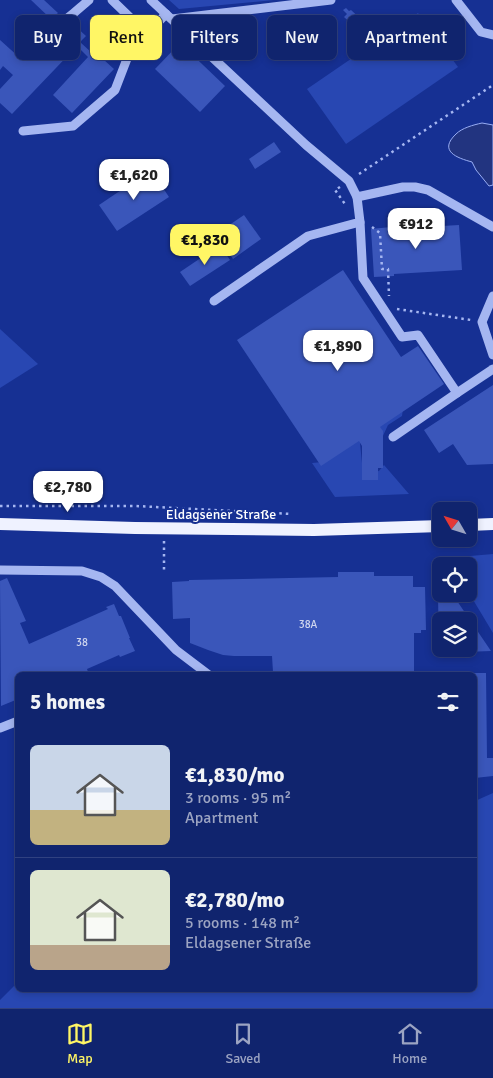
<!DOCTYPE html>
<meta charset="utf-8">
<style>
body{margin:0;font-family:Signika,sans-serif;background:#1e3076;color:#f1f3f6;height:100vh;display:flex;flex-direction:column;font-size:19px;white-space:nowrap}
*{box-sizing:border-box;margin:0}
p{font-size:16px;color:#9ca4c2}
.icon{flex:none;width:28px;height:28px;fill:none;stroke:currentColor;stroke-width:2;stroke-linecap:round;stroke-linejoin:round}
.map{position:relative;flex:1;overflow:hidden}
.drawer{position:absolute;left:15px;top:672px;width:462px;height:320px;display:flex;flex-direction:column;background:#10246e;border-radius:8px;box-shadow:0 2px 8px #0003,0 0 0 1px #304181}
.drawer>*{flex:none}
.banner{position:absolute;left:15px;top:15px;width:464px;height:45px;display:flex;gap:10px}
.needle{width:32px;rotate:309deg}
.tools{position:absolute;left:432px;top:502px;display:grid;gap:10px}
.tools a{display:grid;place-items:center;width:45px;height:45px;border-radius:8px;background:#10246e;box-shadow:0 2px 8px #0003,0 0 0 1px #304181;font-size:25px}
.price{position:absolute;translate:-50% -42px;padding:0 11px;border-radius:10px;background:#fff;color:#222;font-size:16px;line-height:32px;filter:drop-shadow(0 1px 2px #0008)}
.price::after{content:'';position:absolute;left:50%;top:30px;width:15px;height:11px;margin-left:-8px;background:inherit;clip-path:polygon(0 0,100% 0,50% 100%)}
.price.active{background:#fff665;color:#111}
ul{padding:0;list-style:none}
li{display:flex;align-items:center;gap:15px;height:125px;padding:0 15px}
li+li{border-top:1px solid #304181}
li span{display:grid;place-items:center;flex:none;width:140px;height:100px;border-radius:8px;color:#555}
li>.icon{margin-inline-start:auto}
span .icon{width:60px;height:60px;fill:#fffc;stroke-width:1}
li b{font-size:21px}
h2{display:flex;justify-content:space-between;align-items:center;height:60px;padding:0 15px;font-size:21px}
.chip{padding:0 18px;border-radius:8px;background:#10246e;box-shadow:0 2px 8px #0003,0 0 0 1px #304181;font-size:18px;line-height:45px}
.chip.active{background:#fff665;color:#111}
.tab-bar{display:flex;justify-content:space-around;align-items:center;height:70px;border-top:1px solid #304181;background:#10246e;font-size:14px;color:#9ca4c2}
.tab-bar a{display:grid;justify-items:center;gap:2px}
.tab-bar .active{color:#fff665}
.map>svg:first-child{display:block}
</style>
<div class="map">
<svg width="493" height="1008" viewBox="0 0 493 1008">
<rect width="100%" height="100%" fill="#163093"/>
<g fill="#2847b2">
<path d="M 169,0 L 274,0 L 179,9 Z"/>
<path d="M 418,13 L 458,67 L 346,144 L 307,89 Z"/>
<path d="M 0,329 L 38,364 L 0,388 Z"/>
<path d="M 403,409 L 402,416 L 388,425 L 382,438 L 360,443 L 363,473 L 379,471 L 384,465 L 409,494 L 335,497 L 312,463 L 323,462 Z"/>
<path d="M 493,554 L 493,633 L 469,593 L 469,566 L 452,566 L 447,558 Z"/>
<path d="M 493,793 L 493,1008 L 0,1008 L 0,1000 L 14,986 L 17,985 L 18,990 L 475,990 L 475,801 Z"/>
</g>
<path fill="#223480" stroke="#98adf4" d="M 482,123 L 493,125 L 493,185 L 489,186 L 476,170 L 472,162 C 457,158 438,151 456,134 C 462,128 473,125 482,123 Z"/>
<g fill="#3a56ba" fill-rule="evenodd">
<path d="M 31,0 L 44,0 L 58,13 L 51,19 Z"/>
<path d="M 346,8 L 349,11 L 351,10 L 365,23 L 358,30 L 344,17 L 347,14 L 343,10 Z"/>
<path d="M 326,20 L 335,28 L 330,33 L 321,24 Z"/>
<circle cx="106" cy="37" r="14"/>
<path d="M 73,24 L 86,36 L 80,42 L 92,53 L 94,51 L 114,69 L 72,113 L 53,95 L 88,57 L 77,46 L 12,114 L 0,103 L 0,89 L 13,75 L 3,66 L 0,70 L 0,40 L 20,58 L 39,37 L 51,48 Z"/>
<path d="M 180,43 L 225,86 L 200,112 L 155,69 Z"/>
<path d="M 274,142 L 281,152 L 255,169 L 249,159 Z"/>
<path d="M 151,170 L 169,197 L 117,231 L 99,205 Z"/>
<path d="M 244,215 L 261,239 L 233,259 L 216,234 Z"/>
<path d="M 459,225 L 462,270 L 394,274 L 394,276 L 374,277 L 371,229 L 391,227 L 391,229 Z"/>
<path d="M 220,245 L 230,260 L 190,286 L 180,272 Z"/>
<path d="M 343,270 L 401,357 L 418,346 L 444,384 L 380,427 L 383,431 L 383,468 L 378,468 L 378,480 L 362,480 L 362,446 L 359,441 L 321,466 L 237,340 Z"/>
<path d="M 493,385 L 493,464 L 467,465 L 453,444 L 439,453 L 424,430 Z"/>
<path d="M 338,572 L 374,572 L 374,576 L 413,576 L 413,587 L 425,587 L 426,630 L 421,630 L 421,633 L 414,633 L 414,672 L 336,673 L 337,675 L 279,675 L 279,672 L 273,672 L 272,656 L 234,656 L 223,655 L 208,650 L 190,643 L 190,618 L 173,619 L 172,582 L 189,581 L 189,580 L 338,577 Z"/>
<path d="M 7,578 L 26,621 L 20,623 L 29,644 L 108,609 L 106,607 L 114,604 L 119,616 L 121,616 L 130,638 L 129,638 L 135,651 L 120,657 L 119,655 L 87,669 L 89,675 L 18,675 L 18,699 L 1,706 L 0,581 Z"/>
<path d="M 438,595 L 453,595 L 491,651 L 439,653 ZM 441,621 L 469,621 L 469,649 L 441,649 Z"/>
<path d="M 439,673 L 486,673 L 487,758 L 493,758 L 493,776 L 475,778 L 475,675 L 439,675 Z"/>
</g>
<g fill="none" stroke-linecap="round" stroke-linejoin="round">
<g stroke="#a5b6f1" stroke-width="2.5" stroke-dasharray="2.5 4" stroke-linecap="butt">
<path d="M 359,174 L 493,85"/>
<path d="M 340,187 L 335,190 L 345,204"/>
<path d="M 372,227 L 380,233 L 382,269 L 388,269 L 389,296"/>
<path d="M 397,309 L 471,320"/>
<path d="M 0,506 L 136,506 L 292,514"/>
<path d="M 164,541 L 164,573"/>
</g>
<g stroke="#a5b6f1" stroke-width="9">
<path d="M 112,0 L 143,30 C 153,29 159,21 166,14"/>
<path d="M 151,0 L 306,145 L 349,181 L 357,197 L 403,187 L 415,187 L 428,190 L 493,227"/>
<path d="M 456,0 L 481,32 L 493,35"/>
<path d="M 172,19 L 331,0"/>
<path d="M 23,20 C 26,22 29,25 33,27 C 54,36 74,12 89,0"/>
<path d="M 23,131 L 73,126 L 115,90 L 130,51 L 143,30"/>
<path d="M 360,222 L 363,278 L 402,337 L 418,335 L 457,393 L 393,437"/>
<path d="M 493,296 L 482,322 L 493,355"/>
<path d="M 214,301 L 308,236 L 360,222 L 357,197"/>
<path d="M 457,393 L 493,369"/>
<path d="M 0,570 L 82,571 L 101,577 L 115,586 L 176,650 L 209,675"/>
<path d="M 0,728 L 18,721"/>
</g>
<g stroke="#eff2ff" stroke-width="12">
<path d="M 0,524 L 135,528 L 314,530 L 441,526"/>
<path d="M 469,525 L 493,524"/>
</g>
</g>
<g text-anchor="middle" stroke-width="4" stroke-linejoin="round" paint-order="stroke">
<g font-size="11" fill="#ced5ee">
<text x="308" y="628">38A</text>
<text x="82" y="646">38</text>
</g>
<g font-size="14" fill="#fff" stroke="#163093">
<text x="221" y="519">Eldagsener Straße</text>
</g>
</g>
</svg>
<div class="tools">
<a><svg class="needle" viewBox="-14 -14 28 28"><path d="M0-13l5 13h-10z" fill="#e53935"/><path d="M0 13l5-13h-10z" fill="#9ca4c2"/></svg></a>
<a><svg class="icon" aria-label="locate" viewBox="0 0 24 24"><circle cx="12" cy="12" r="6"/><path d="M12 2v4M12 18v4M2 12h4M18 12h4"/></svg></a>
<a><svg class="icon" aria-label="layers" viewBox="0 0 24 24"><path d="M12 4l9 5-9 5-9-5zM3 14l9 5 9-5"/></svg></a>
</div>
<b class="price" style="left:134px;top:201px">€1,620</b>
<b class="price" style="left:416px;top:250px">€912</b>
<b class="price active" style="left:205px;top:266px">€1,830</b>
<b class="price" style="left:338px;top:372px">€1,890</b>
<b class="price" style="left:68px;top:513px">€2,780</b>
<div class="banner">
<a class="chip">Buy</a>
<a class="chip active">Rent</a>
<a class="chip">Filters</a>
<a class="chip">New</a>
<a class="chip">Apartment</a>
</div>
<section class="drawer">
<h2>5 homes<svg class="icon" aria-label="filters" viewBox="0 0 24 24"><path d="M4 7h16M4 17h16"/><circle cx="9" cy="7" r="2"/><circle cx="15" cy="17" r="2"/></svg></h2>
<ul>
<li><span style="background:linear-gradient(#c9d6e8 65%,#c2b280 0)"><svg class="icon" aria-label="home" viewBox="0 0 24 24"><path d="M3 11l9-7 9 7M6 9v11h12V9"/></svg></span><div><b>€1,830/mo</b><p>3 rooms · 95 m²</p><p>Apartment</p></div></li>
<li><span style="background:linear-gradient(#dfe7d0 75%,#b9a48a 0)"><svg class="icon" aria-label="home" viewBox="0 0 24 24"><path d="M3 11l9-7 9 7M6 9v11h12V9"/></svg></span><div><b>€2,780/mo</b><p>5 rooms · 148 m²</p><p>Eldagsener Straße</p></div></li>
</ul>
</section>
</div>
<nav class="tab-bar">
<a class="active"><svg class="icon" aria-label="map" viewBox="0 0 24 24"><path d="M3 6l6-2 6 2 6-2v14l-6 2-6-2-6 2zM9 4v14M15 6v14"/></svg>Map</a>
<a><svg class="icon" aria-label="saved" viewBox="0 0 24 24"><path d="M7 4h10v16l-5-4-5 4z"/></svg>Saved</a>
<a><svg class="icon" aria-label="home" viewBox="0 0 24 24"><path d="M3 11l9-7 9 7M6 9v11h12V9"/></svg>Home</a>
</nav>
